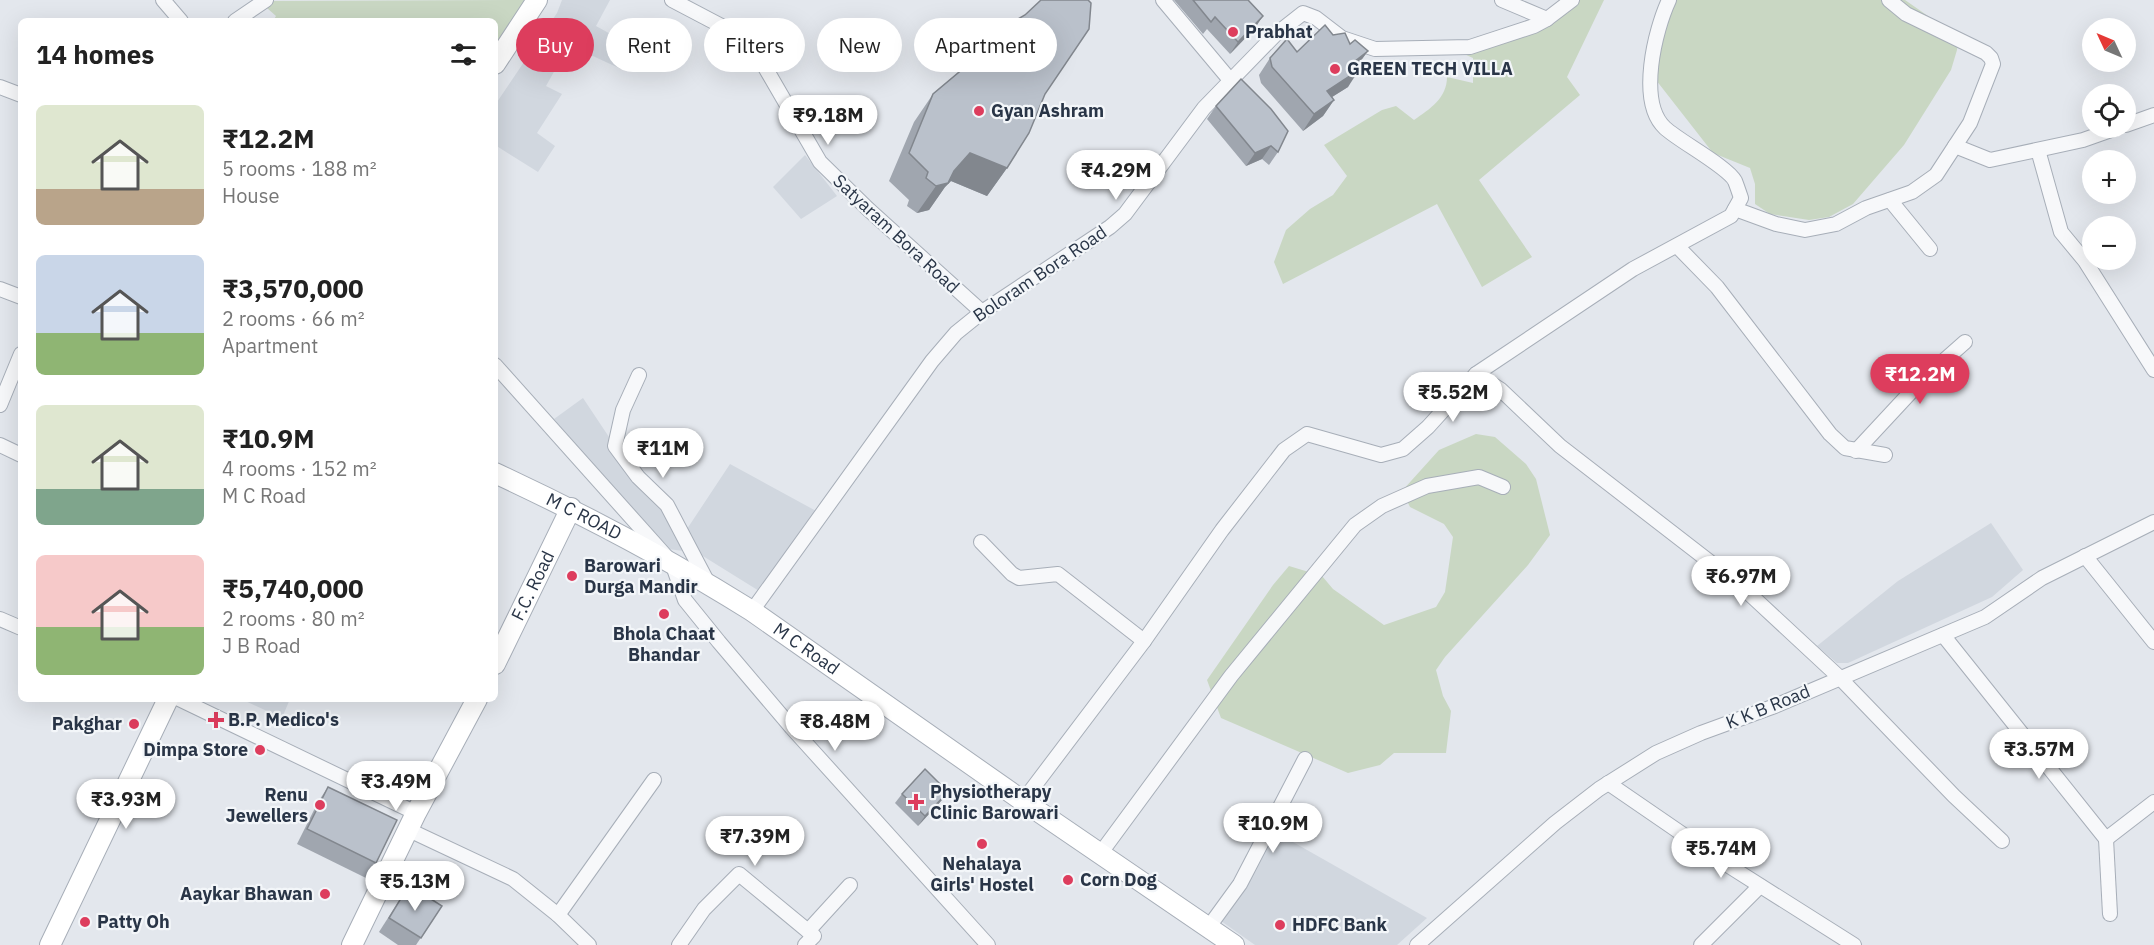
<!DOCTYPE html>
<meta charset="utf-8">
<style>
body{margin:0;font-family:"IBM Plex Sans",sans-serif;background:#f6f6f6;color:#222;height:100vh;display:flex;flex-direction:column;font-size:22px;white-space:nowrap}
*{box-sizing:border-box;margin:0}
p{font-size:20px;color:#767676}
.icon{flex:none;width:33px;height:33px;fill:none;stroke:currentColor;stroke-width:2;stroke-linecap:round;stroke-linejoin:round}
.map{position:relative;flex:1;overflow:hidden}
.sheet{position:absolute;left:18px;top:18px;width:480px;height:684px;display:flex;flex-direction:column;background:#fff;border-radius:9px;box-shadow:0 6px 24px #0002}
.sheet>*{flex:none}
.hud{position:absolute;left:516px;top:18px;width:570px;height:54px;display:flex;gap:12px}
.needle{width:39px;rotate:314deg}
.fabs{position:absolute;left:2082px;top:18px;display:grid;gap:12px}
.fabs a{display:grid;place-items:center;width:54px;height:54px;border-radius:50%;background:#fff;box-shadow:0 6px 24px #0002;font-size:30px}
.price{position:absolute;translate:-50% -51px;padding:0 14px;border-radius:21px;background:#fff;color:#222;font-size:20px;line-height:39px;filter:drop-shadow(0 2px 3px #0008)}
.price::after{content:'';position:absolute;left:50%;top:36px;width:18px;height:14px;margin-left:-9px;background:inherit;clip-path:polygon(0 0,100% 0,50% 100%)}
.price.active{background:#dd3d5d;color:#fff}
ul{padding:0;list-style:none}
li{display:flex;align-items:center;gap:18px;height:150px;padding:0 18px}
li span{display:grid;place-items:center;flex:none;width:168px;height:120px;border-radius:9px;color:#555}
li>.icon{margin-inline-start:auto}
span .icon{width:72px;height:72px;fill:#fffc;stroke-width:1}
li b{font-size:26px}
h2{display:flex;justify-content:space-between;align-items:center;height:72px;padding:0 18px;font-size:26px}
.pill{padding:0 21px;border-radius:27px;background:#fff;box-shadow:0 6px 24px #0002;font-size:21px;line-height:54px}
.pill.active{background:#dd3d5d;color:#fff}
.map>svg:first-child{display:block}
</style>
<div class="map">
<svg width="2154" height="945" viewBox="0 0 2154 945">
<rect width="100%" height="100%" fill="#e3e7ed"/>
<g fill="#d1d7df">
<path d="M 562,0 L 610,0 L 596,26 L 634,47 L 621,69 L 569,45 L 546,86 L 562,94 L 537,133 L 555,146 L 538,172 L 495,145 L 495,105 L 557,13 Z"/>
<path d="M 805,155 L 837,196 L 801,219 L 773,187 Z"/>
<path d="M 583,398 L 623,458 L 687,529 L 730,464 L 818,512 L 764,594 L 698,553 L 661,548 L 554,419 Z"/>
<path d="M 1991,523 L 2023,570 L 1992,597 L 1848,663 L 1837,663 L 1817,646 L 1898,581 Z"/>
<path d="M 241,699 L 290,699 L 282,718 Z"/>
<path d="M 1270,829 L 1427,918 L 1397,945 L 1255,945 L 1221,921 Z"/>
</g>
<g fill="#c9d7c3">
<path d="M 539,0 L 495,46 L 495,21 L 273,21 L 276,16 L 259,1 Z"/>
<path d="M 1571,0 L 1604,0 L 1567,77 L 1580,95 L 1479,180 L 1532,257 L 1482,287 L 1437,204 L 1283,284 L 1274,262 L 1286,230 L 1310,209 L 1333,195 L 1347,176 L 1324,145 L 1382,110 L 1396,106 L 1414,120 C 1430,109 1447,98 1447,77 L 1473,83 L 1473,58 L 1455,50 L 1521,37 Z"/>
<path d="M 1673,0 L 1905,0 L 1958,37 L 1957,50 L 1951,70 L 1904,145 L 1853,204 L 1829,217 L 1809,220 L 1770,214 L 1755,204 L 1755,184 L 1750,168 L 1713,153 L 1656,80 L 1652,64 Z"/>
<path d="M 1476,434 L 1495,437 L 1526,464 L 1536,479 L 1550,535 L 1528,565 L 1445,657 L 1436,670 L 1443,696 L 1451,711 L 1446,753 L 1394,753 L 1380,765 L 1348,773 L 1221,718 L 1207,680 L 1273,585 L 1289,566 L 1322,576 L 1333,589 L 1384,625 L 1436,607 L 1445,592 L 1453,537 L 1444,524 L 1410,507 L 1402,491 L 1439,450 Z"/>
</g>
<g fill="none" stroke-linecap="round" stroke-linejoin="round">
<g stroke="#a7aeb8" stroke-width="16">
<g id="street">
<path d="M 163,0 L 181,21"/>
<path d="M 672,0 L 731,31 L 755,50 L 820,162 L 868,209 L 982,312"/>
<path d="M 1163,0 L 1230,80"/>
<path d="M 1502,0 L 1547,19"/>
<path d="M 235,21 L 266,0"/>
<path d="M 0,87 L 21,95"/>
<path d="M 2126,125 L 2154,115"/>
<path d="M 1955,146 L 1990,160 L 2083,140 L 2117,128"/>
<path d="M 2038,150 L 2061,232 L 2085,261 L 2154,370"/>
<path d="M 1890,200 L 1930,249"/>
<path d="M 1735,209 L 1776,224 L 1805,230 L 1836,224 L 1866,208 L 1912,192 L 1936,175 L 1970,123 L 1993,64 L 1991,58 L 1986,53 L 1906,14 L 1889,0"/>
<path d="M 1677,246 L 1717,287 L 1830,434 L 1845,448 L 1885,455"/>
<path d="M 0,289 L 21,297"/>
<path d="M 495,365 L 672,563 L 685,600 L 719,642 L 792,728 L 988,945"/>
<path d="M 1476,374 L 1501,390 L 1560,446 L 1741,586 L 1839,677 L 1954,796 L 2002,841"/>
<path d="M 639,375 L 623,410 L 615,446 L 638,477 L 667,505 L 708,583"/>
<path d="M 0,405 L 21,354"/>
<path d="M 0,445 L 21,455"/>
<path d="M 1856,451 L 1922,380 L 1965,342"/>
<path d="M 981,542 L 1012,574 L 1019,578 L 1058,574 L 1144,641"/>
<path d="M 2085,556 L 2154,642"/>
<path d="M 752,611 L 932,361 L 956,333 L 982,312 L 1110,227 L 1125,214 L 1204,108 L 1275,35 L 1303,13 L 1316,18 L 1342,38 L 1375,49 L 1470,47 L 1534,26 L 1547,19 L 1572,0"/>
<path d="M 0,619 L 21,628"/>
<path d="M 1943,635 L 2106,839 L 2154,802"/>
<path d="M 179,699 L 416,813"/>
<path d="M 1608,783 L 1726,864 L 1854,945"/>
<path d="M 1023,801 L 1144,641 L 1222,530 L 1284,450 L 1307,434 L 1381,455 L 1403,449 L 1428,427 L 1476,374 L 1633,269 L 1731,216 L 1741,198 C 1739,192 1737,186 1735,181 C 1728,167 1679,141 1665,128 C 1637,102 1655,30 1669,0"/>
<path d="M 409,830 L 513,879 L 558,915 L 589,945"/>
<path d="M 2106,839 L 2110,914"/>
<path d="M 1100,854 L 1231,676 L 1355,525 L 1382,506 L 1427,486 L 1479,477 L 1503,487"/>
<path d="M 558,915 L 654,780"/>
<path d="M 1208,928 L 1240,884 L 1305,759"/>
<path d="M 808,931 L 850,885"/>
<path d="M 679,945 L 704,909 L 739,874 L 814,936 L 805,945"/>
<path d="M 1417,945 L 1555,823 L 1599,789 L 1656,753 L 1701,733 L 1775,706 L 1985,617 L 2042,578 L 2154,522"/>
<path d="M 1701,945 L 1760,886"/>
</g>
</g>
<g stroke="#a7aeb8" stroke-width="22">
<g id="secondary">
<path d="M 495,64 L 537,0"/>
<path id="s1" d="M 495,473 C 583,514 669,559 752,611 L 1023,801 L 1234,945"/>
<path id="s2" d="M 495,664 L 571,508"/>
<path d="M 50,945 L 168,699"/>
<path d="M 352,945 L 416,813 L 477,699"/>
</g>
</g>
<use href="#street" stroke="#f7f8fa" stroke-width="14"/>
<use href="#secondary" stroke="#fff" stroke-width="20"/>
</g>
<g fill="#a0a6af">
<path d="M 1174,0 L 1248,0 L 1255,28 L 1230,54 L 1207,29 L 1203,34 Z"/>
<path d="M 988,36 L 1045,94 L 1007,168 L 987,196 L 951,181 L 945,187 L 929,210 L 917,213 L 907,206 L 909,200 L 889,181 L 914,122 L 933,94 L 969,63 Z"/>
<path d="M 1350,44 L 1368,51 L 1357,66 L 1348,87 L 1332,97 L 1334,100 L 1323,116 L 1303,131 L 1261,83 L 1259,75 L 1270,58 L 1297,52 Z"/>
<path d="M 1241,79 L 1278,152 L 1269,165 L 1262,159 L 1246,166 L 1207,119 L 1216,106 Z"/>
<path d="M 328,787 L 376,863 L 366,878 L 297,844 L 318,802 Z"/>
<path d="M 948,792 L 941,801 L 918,826 L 895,803 L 902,794 Z"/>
<path d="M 409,885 L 442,906 L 416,945 L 398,945 L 379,932 Z"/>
</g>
<g fill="#82878e">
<path d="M 1263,16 L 1255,28 L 1230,54 L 1238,42 Z"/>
<path d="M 1368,51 L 1356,67 L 1354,62 Z"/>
<path d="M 1359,70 L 1348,87 L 1316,107 L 1327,91 Z"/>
<path d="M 1334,100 L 1323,116 L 1303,131 L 1314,114 Z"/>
<path d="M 1271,146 L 1262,159 L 1246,166 L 1255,153 Z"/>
<path d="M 970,153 L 1007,168 L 987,196 L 951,181 L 945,187 L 929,210 L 917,213 L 936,186 L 954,171 Z"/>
<path d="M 948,792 L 941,801 L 918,826 L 925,816 Z"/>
</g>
<g fill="#bac1cb" stroke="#82878e" stroke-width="1.5">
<path d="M 1041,0 L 1088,0 L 1091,3 L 1089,29 L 1045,94 L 1029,133 L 1007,168 L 970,153 L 954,171 L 948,183 L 936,186 L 926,178 L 928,172 L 909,153 L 933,94 L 971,62 L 988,36 L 1025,15 Z"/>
<path d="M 1193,0 L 1248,0 L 1263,16 L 1238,42 L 1215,17 L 1211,22 Z"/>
<path d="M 1325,25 L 1333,35 L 1345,33 L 1350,44 L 1355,40 L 1368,51 L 1354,62 L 1359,70 L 1327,91 L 1334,100 L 1314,114 L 1272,67 L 1270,58 L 1287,39 L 1297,52 Z"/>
<path d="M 1241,79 L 1271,109 L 1288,131 L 1278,152 L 1271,146 L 1255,153 L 1216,106 Z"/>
<path d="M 925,769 L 948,792 L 925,816 L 902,794 Z"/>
<path d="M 328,787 L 397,820 L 376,863 L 307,829 Z"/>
<path d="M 409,885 L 442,906 L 421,938 L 389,918 Z"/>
</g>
<g fill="#dd3d5d" stroke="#f3f6f9" stroke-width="2">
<circle cx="1233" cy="32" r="6"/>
<circle cx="1335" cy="69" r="6"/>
<circle cx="979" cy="111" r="6"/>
<circle cx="572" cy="576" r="6"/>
<circle cx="664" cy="614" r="6"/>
<path d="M213 711h6v6h6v6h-6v6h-6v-6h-6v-6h6z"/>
<circle cx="134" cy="724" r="6"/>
<circle cx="260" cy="750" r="6"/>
<path d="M913 793h6v6h6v6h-6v6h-6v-6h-6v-6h6z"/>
<circle cx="320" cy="805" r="6"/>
<circle cx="982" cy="844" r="6"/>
<circle cx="1068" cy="880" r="6"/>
<circle cx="325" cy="894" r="6"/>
<circle cx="85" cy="922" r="6"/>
<circle cx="1280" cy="925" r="6"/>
</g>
<g text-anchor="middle" stroke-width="4.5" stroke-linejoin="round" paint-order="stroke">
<g font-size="18" font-weight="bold" fill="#293547" stroke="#f3f6f9" text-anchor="start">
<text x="1245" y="38">Prabhat</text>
<text x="1347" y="75">GREEN TECH VILLA</text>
<text x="991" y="117">Gyan Ashram</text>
<text x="584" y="572">Barowari<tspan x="584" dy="21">Durga Mandir</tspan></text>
<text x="664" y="640" text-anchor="middle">Bhola Chaat<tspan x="664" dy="21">Bhandar</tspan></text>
<text x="228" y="726">B.P. Medico's</text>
<text x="122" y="730" text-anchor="end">Pakghar</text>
<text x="248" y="756" text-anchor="end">Dimpa Store</text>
<text x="930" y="798">Physiotherapy<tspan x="930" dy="21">Clinic Barowari</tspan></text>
<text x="308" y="801" text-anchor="end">Renu<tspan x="308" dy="21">Jewellers</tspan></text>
<text x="982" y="870" text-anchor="middle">Nehalaya<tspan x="982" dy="21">Girls' Hostel</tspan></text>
<text x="1080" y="886">Corn Dog</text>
<text x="313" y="900" text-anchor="end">Aaykar Bhawan</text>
<text x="97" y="928">Patty Oh</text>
<text x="1292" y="931">HDFC Bank</text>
</g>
<g font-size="18" fill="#293547" stroke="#f3f6f9">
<text transform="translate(896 234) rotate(43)" y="6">Satyaram Bora Road</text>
<text transform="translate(1040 274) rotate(-34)" y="6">Boloram Bora Road</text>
<text dy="6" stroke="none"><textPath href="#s1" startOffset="99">M C ROAD</textPath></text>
<text dy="6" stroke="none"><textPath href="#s2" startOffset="87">F.C. Road</textPath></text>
<text dy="6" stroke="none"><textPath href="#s1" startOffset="358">M C Road</textPath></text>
<text transform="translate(1768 707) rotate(-22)" y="6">K K B Road</text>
</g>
</g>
</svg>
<div class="fabs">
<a><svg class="needle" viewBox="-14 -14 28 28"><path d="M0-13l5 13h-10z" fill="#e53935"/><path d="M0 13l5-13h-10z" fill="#767676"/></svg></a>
<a><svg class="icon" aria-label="locate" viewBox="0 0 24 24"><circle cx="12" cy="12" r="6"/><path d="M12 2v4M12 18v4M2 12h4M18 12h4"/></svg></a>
<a>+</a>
<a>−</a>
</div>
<b class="price" style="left:828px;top:146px">₹9.18M</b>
<b class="price" style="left:1116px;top:201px">₹4.29M</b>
<b class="price active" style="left:1920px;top:405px">₹12.2M</b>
<b class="price" style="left:1453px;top:423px">₹5.52M</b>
<b class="price" style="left:663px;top:479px">₹11M</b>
<b class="price" style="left:1741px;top:607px">₹6.97M</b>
<b class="price" style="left:835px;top:752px">₹8.48M</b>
<b class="price" style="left:2039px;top:780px">₹3.57M</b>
<b class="price" style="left:396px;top:812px">₹3.49M</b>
<b class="price" style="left:126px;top:830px">₹3.93M</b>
<b class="price" style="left:1273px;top:854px">₹10.9M</b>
<b class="price" style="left:755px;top:867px">₹7.39M</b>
<b class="price" style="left:1721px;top:879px">₹5.74M</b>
<b class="price" style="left:415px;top:912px">₹5.13M</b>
<div class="hud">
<a class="pill active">Buy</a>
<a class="pill">Rent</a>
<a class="pill">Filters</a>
<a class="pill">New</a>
<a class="pill">Apartment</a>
</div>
<section class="sheet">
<h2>14 homes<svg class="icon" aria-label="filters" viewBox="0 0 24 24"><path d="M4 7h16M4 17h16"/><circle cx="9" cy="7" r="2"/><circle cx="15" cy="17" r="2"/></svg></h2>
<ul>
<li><span style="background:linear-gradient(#dfe7d0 70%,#b9a48a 0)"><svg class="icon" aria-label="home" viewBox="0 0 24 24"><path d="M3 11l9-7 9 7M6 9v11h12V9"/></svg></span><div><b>₹12.2M</b><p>5 rooms · 188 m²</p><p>House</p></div></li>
<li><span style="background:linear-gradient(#c9d6e8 65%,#8fb573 0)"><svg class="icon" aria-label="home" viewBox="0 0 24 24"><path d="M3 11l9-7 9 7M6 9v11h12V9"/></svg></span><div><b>₹3,570,000</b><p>2 rooms · 66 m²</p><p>Apartment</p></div></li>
<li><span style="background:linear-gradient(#dfe7d0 70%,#7fa58c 0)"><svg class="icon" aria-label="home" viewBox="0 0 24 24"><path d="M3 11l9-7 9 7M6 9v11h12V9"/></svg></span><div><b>₹10.9M</b><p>4 rooms · 152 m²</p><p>M C Road</p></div></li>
<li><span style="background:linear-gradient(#f6c9c9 60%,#8fb573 0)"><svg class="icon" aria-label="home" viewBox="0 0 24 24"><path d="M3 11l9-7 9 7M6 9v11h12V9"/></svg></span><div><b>₹5,740,000</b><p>2 rooms · 80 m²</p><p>J B Road</p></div></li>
</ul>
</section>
</div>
